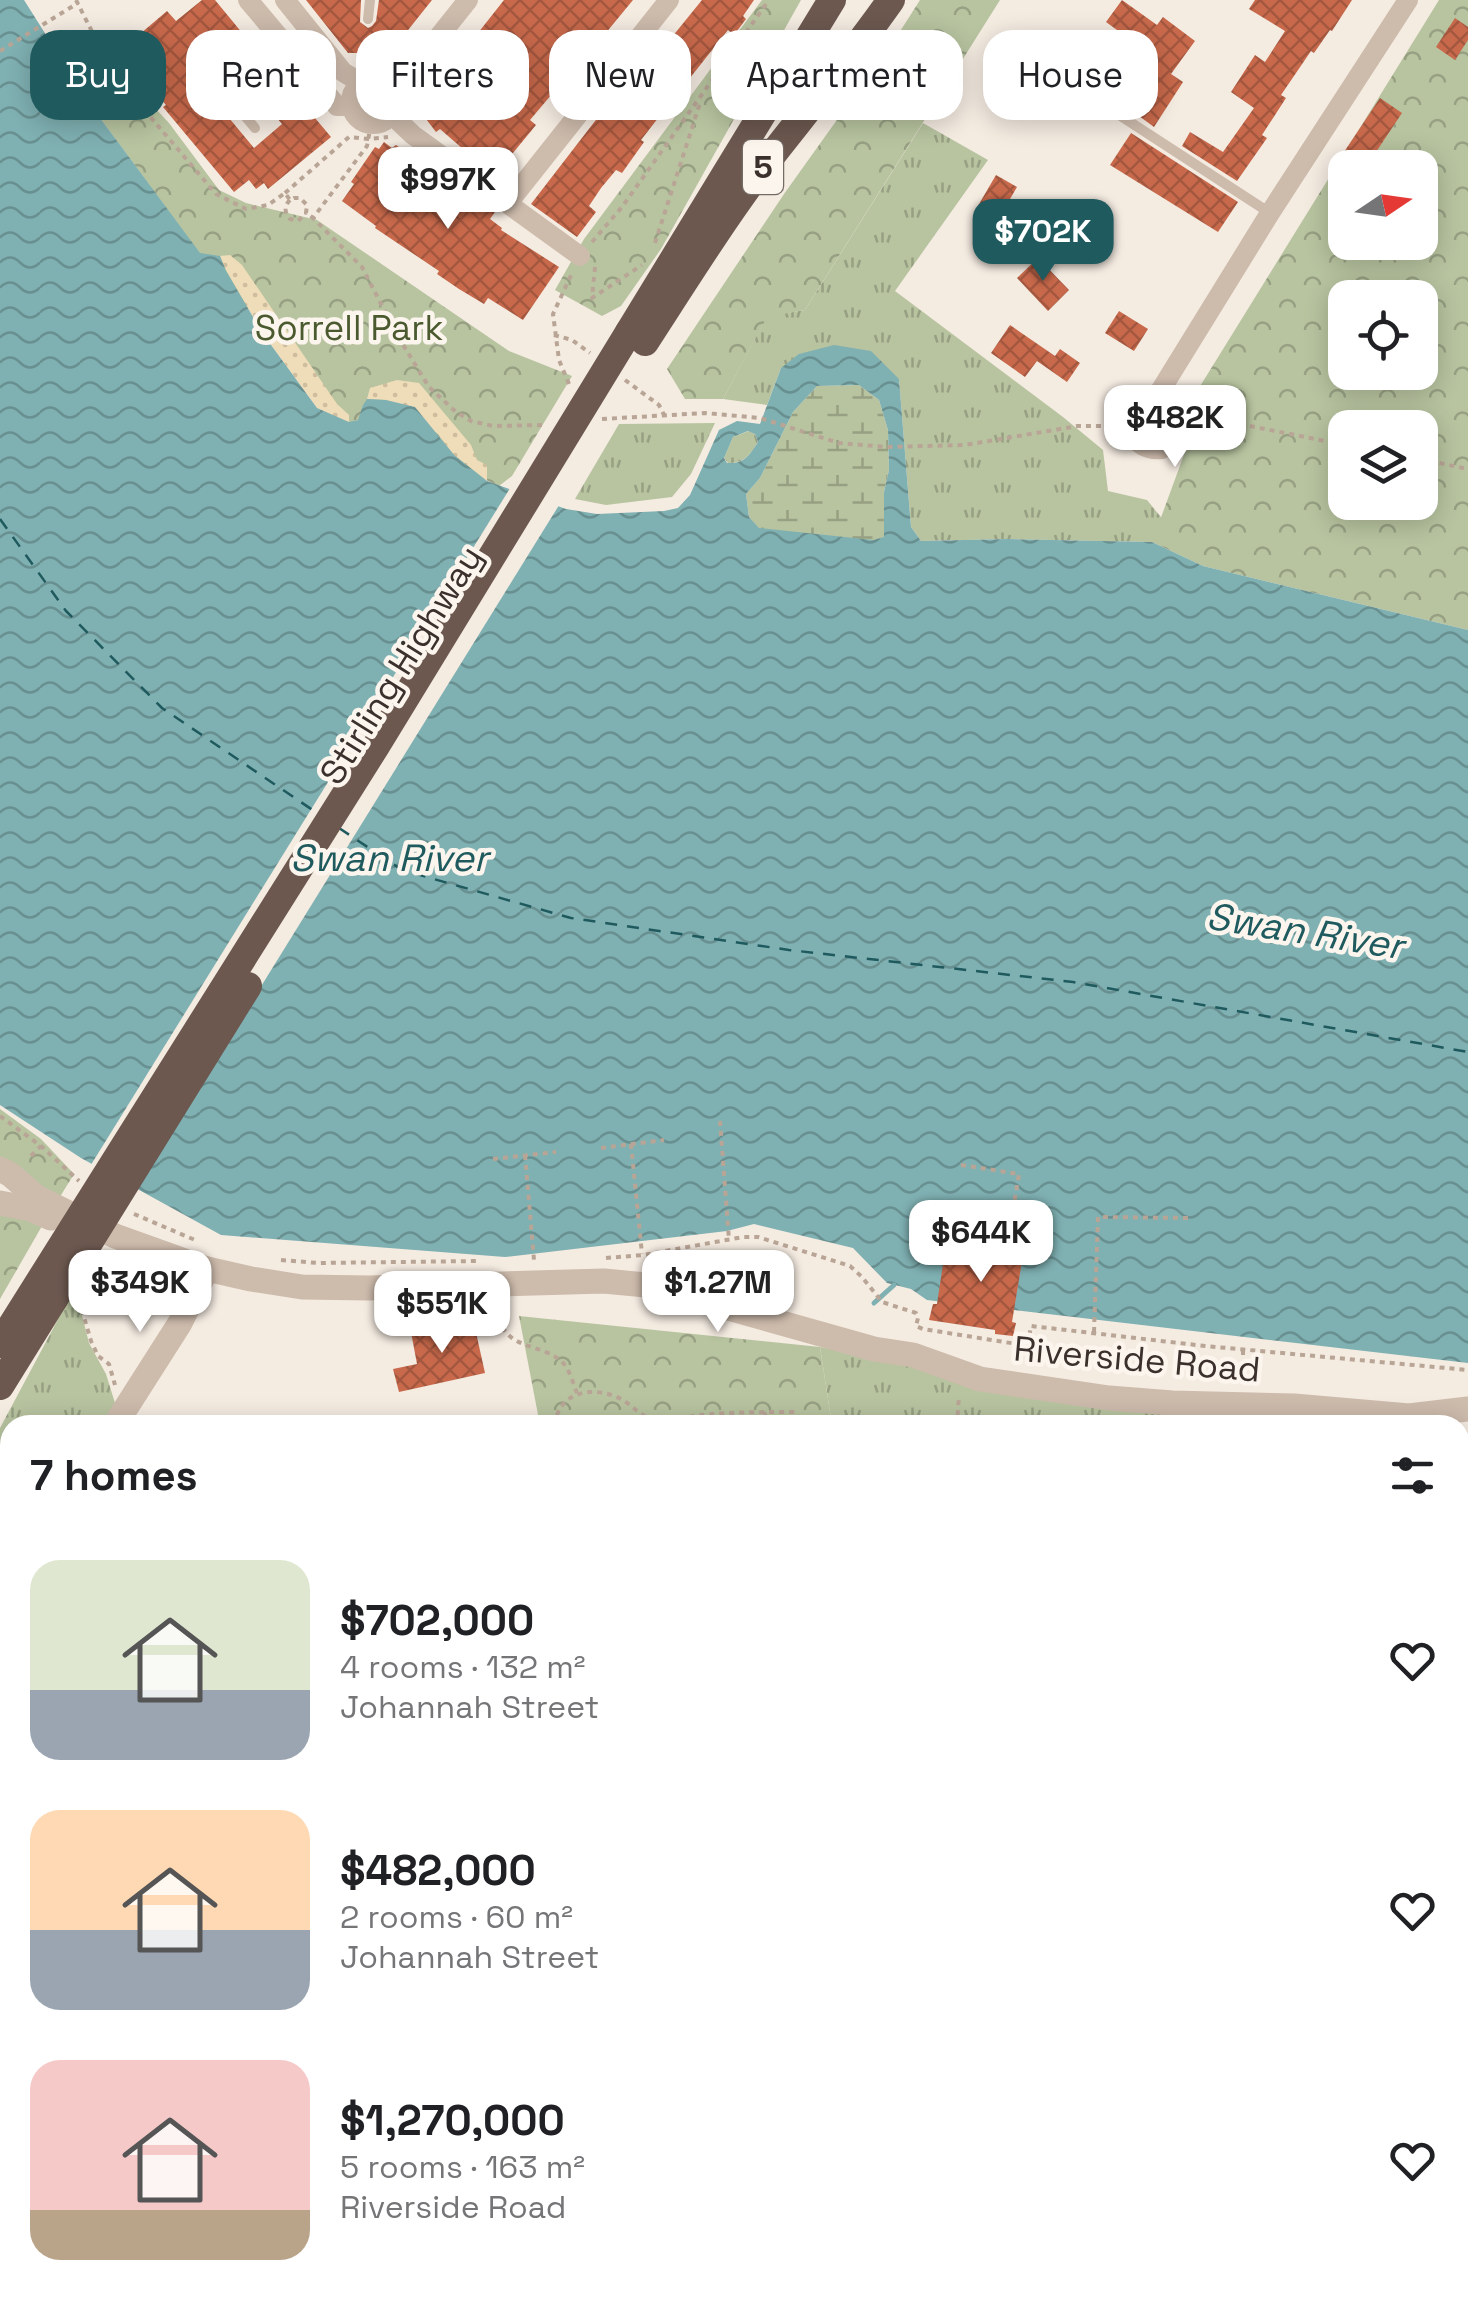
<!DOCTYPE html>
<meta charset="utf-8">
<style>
body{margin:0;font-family:"Space Grotesk",sans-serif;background:#f2f2f2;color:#202124;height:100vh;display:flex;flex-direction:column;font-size:38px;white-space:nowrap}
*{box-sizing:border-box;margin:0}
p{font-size:32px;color:#757577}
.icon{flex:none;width:55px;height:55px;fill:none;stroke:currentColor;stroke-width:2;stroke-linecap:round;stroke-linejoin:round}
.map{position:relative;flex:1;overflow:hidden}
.details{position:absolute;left:0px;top:1415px;width:1470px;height:890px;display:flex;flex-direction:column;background:#fff;border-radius:30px 30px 0 0;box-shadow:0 5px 25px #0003}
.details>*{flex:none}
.hud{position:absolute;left:30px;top:30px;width:1410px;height:90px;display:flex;gap:20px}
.needle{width:65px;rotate:77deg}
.fabs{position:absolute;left:1328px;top:150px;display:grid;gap:20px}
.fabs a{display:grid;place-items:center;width:110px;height:110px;border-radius:20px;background:#fff;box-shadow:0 5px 25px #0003;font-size:50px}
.price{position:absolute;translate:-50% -85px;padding:0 22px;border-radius:20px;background:#fff;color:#222;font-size:32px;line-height:65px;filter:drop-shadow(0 2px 5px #0008)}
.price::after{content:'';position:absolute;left:50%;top:60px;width:30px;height:22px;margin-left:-15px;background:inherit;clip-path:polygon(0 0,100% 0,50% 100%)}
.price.selected{background:#1f5a5e;color:#fff}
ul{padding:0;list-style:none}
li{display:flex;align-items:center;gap:30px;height:250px;padding:0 30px}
li span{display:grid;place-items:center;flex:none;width:280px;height:200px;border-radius:30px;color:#555}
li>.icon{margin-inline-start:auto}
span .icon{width:120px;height:120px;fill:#fffc;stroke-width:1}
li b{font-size:42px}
h2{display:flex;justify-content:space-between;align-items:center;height:120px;padding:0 30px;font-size:42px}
.chip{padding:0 35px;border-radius:30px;background:#fff;box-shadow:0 5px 25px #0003;font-size:35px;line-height:90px}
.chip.selected{background:#1f5a5e;color:#fff}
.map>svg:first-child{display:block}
</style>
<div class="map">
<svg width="1468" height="2305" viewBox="0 0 1468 2305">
<defs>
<pattern id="grass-tufts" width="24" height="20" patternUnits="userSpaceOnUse" patternTransform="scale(2.5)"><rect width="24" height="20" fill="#b8c4a0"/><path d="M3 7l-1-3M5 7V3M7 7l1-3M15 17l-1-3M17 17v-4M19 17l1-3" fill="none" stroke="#97a083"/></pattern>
<pattern id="forest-crowns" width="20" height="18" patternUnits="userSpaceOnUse" patternTransform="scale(2.5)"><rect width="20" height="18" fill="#b8c4a0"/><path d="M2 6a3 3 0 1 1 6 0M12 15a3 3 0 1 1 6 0" fill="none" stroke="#97a083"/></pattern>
<pattern id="wetland-marsh" width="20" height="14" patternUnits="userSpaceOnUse" patternTransform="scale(2.5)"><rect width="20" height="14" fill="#b8c4a0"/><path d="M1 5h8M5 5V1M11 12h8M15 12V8" fill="none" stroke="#97a083"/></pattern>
<pattern id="sand-dots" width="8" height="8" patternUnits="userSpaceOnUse" patternTransform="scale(2.5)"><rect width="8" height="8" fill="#efdcb8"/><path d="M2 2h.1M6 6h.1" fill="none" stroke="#cebd9e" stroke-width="1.8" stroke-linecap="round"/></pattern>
<pattern id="water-waves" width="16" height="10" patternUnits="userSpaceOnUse" patternTransform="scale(2.5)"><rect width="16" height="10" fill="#7fb0b2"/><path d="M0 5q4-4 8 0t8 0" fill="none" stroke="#699091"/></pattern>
<pattern id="building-cross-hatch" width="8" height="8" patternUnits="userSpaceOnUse" patternTransform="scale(2.5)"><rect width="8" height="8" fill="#c8694b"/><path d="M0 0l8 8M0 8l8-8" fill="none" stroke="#a4573f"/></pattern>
</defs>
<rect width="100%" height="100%" fill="#f4ebe1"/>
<g fill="url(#grass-tufts)">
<path d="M 923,123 L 988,160 L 895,291 L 1063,417 L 1103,450 L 1108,491 L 1147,500 L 1169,527 L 1152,542 L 1007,539 L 921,541 L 911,527 L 899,379 L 781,368 L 767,405 L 723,399 L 767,316 L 805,310 Z"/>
<path d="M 715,423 L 691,474 L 672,497 L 606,505 L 575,499 L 619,424 Z"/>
<path d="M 749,431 L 755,434 L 758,442 C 749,456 744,463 728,463 L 724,458 L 733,437 Z"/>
<path d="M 71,1295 L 79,1304 L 89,1343 L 106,1374 L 115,1403 L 101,1425 L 10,1425 L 10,1571 L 0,1586 L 0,1428 Z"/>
<path d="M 820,1347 L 1168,1415 L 1269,1425 L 832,1425 Z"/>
</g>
<g fill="url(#forest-crowns)" fill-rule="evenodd">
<path d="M 762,0 L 801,0 L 661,249 L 621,306 L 602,316 L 555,290 L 584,239 Z"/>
<path d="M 920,0 L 1000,0 L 805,310 L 767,317 L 723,399 L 685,399 L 667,369 L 784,194 L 899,33 Z"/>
<path d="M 1439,0 L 1468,0 L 1468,630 L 1203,566 L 1152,542 L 1185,452 L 1179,424 L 1181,417 ZM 1345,168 L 1420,168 L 1420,242 L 1345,242 ZM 1345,298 L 1420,298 L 1420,372 L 1345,372 ZM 1345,428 L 1420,428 L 1420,502 L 1345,502 Z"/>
<path d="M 127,78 L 169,123 L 219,190 L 246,203 L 317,220 L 509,351 L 572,376 L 512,476 L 499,486 L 358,420 L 349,423 L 200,254 L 89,103 Z"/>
<path d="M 0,1109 L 41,1139 L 74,1174 L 58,1200 L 0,1159 Z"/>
<path d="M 0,1213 L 23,1216 L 42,1226 L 0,1299 Z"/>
<path d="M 519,1316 L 820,1347 L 832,1425 L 540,1425 Z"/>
<path d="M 1460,1442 L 1468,1443 L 1468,1594 L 1460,1594 Z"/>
</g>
<path fill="url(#wetland-marsh)" d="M 859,385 L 879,400 L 888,430 L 889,470 L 884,492 L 884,537 L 873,541 L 759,529 L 749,517 L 746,494 L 760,478 L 793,412 L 817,386 Z"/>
<g fill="url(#sand-dots)">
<path d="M 230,255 L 242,265 L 337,404 L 349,415 L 349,423 L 317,408 L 263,334 L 226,270 L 220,256 Z"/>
<path d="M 397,380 L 419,383 L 471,445 L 477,460 L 487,465 L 487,481 L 454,455 L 437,433 L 386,400 L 367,399 L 370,388 Z"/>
</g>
<path fill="url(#water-waves)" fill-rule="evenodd" d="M 0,0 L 24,0 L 89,103 L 200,253 L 220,256 L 226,271 L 263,334 L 317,408 L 349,422 L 358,420 L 363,405 L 367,399 L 386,400 L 415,407 L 454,455 L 487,481 L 566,509 L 597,514 L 664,511 L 678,508 L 690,495 L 719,430 L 737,421 L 760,424 L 781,368 L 799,354 L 834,345 L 871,351 L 899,379 L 911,527 L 921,541 L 1007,539 L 1152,542 L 1203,566 L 1468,630 L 1468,1363 L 927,1300 L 911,1289 L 887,1283 L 853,1248 L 754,1224 L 727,1231 L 505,1257 L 221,1235 L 81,1158 L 0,1105 ZM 859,385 L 879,400 L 888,430 L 889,470 L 884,492 L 884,537 L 873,540 L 759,528 L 749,517 L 746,494 L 760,478 L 793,412 L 817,386 ZM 748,431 L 755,434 L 758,442 C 749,456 744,464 727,463 L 724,458 L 733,437 Z"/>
<path fill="#f4ebe1" d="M 512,485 L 561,502 L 133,1193 L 89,1168 Z"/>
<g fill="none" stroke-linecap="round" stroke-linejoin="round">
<path stroke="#7fb0b2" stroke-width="5" d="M 874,1303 L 894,1285"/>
<g stroke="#1f5a5e" stroke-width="2.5" stroke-dasharray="12 10" stroke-linecap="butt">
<path d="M 0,519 L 66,611 L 162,708 L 320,815"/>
<path d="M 339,828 L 402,870 L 571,918 L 789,950 L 1073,982 L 1468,1052"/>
</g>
</g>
<g fill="url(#building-cross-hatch)" fill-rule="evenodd">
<path d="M 202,0 L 215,0 L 248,40 L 226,58 L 224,54 L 220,57 L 215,50 L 190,71 L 254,148 L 282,124 L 276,117 L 305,95 L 316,108 L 310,112 L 331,137 L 268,189 L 264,183 L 256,189 L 249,180 L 234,192 L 163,107 L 166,105 L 120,51 L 167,11 L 176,21 Z"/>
<path d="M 306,0 L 361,0 L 360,22 L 368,28 L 372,26 L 376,21 L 379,0 L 432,0 L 389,54 L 377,45 L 377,66 L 360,66 L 359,53 L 348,53 Z"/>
<path d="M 504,0 L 633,0 L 577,68 L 572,66 L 552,94 L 530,120 L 536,125 L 494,176 L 440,129 L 436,132 L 413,102 L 437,85 L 453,67 L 449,64 L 461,50 L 463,52 ZM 498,73 L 521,95 L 502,117 L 478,96 Z"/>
<path d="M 702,0 L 754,0 L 743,16 L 746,19 L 734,35 L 728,30 L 655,122 L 641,140 L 644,142 L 622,173 L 616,170 L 601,188 L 589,206 L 596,212 L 577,237 L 531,204 L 656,42 L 663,48 Z"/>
<path d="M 1122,0 L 1157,25 L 1163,17 L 1195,41 L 1171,74 L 1183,82 L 1154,127 L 1113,97 L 1118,90 L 1101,79 L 1128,38 L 1106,22 Z"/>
<path d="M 1255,0 L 1352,0 L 1332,31 L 1330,30 L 1314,53 L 1311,51 L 1281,95 L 1286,98 L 1262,135 L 1267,138 L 1237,181 L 1182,146 L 1190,132 L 1223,152 L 1254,108 L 1231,92 L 1255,55 L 1265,62 L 1285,31 L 1249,9 Z"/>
<path d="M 1455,18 L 1468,27 L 1468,40 L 1455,60 L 1436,47 Z"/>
<path d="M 260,53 L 279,76 L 256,94 L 238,71 Z"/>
<path d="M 1380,98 L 1402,113 L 1366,167 L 1344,152 Z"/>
<path d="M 1131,133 L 1238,202 L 1218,232 L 1110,165 Z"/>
<path d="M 384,142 L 392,148 L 396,145 L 411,155 L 407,161 L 448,188 L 453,181 L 495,212 L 490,219 L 502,228 L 501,230 L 559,267 L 523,320 L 488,298 L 484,304 L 459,289 L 437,274 L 439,271 L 375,228 L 376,226 L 342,201 L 354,184 L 351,182 L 375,147 L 379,149 Z"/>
<path d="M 996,175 L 1017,187 L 996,223 L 975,211 Z"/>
<path d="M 1038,258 L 1069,290 L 1048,311 L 1017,278 Z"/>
<path d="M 1119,311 L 1148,329 L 1134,351 L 1105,333 Z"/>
<path d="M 1010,325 L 1055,356 L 1060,349 L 1080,363 L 1067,382 L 1037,361 L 1025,377 L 991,353 Z"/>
<path d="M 970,1233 L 1025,1243 L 1012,1322 L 1016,1323 L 1013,1336 L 995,1334 L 995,1330 L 929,1320 L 933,1304 L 937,1304 L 945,1251 L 966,1254 Z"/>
<path d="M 473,1319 L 485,1373 L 399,1392 L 393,1369 L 417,1364 L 411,1332 Z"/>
</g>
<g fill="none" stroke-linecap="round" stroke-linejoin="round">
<g stroke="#b9a596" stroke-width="4" stroke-dasharray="5 5" stroke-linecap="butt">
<path d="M 76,0 L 113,73 L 216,194 L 246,209 L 268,205 L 285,193 L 290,200 L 294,198 L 300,198 L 307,205 L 306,213 L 313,218"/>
<path d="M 0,51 L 78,3"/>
<path d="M 371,124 L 367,146 L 313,218 L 362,267 L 397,335 L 429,387 L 456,412 L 471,421 L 493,426 L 546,425"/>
<path d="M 285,193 L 349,137 L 368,139 L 388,137"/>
<path d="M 290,200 C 284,206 284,212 290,219 L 298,221 L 306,213"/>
<path d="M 592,242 L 622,207 L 769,0"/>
<path d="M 655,243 L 701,100"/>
<path d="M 595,267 L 592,298 L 642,265"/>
<path d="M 554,335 L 572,340 L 590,353"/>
<path d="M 625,380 L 659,405 L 664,415"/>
<path d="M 569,384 L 559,360 L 553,314 L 573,271"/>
<path d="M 602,419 L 705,413 L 760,418 L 839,443 L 886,447 L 965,445 L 1078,426 L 1111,426"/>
<path d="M 1181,424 L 1215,419 L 1345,445"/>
<path d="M 1420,459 L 1468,469"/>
<path d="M 0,1116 L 41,1146 L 79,1181"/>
<path d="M 720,1121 L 729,1240"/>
<path d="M 631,1144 L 642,1254"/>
<path d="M 601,1148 L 664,1140"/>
<path d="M 525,1155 L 534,1260"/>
<path d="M 31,1156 L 41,1146"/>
<path d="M 493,1159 L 556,1152"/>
<path d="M 961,1165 L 1019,1174 L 1008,1240"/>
<path d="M 134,1214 L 195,1240"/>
<path d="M 606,1258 L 643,1255 L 743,1237 L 758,1237 L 850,1266 L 862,1277 L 882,1302 L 916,1313 L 918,1318 L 916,1326 L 923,1329 L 1023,1345 L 1028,1343 L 1031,1326 L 1205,1346 L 1468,1370"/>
<path d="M 281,1260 L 318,1263 L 476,1261"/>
<path d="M 79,1300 L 91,1341 L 98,1356 L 109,1364 L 115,1385"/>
<path d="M 498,1308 C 499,1352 544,1342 563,1363 C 570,1370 573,1384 577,1393"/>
<path d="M 1094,1332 L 1098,1217 L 1192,1218"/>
<path d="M 1243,1350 L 1243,1366"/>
<path d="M 764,1412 L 769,1425"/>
<path d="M 555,1425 C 558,1391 594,1385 621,1399 C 632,1405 641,1417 654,1420 C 663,1422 690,1416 701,1415 C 732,1412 763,1412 795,1412 L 804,1425"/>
<path d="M 957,1425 L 959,1395"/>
<path d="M 1460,1571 L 1468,1571"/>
</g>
<g stroke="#cdbbac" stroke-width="10">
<path d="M 368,19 L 370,0"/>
<path d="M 1070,83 L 1270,213"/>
<path d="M 255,128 L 214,79 L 273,31"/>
<path d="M 1460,1719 L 1468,1719"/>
</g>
<g stroke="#cdbbac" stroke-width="20">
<path d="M 248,0 L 337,106 L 351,106"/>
<path d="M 285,0 L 343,72 L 361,83"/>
<circle cx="373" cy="102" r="22"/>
<path d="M 389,87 L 413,69 L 468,0"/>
<path d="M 391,114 L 413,135 L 580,256"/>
<path d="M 508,203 L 669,0"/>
<path d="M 1162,388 L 1160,406 L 1167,441 L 1162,449 C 1148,451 1135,444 1131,431 L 1162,388 L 1270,213 L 1408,0"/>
<path d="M 0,1935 L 10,1932"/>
<path d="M 0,2213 L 7,2211"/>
<path d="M 1460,2289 L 1468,2287"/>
<path d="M 768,2295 L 771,2305"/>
<path d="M 1395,2295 L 1398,2305"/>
<path d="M 1417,2305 L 1439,2295"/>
</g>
<g stroke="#cdbbac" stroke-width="25">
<path d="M 0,1169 L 11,1175 L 36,1197 L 115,1236 L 207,1269 L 251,1279 L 302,1287 L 369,1288 L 604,1281 L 646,1285 L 874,1349 L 913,1355 L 980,1379 L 1109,1398 L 1172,1403 L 1294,1406 L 1409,1416 L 1468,1409"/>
<path d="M 0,1203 L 31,1209 L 51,1218"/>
<path d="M 115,1425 L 180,1323 L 207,1269"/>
<path d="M 0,1633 L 10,1607"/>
</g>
<path stroke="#a18a7d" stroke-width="25" d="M 1460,1937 L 1468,1935"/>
<g stroke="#6c584f" stroke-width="28">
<path d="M 629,332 L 832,0"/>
<path d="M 645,342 C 684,282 722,221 765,164 C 808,109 851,57 891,0"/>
<path d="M 0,1386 L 54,1299"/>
<path d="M 0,1697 L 10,1734"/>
<path d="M 0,1766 L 10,1785"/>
<path d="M 141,2295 L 144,2305"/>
</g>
<g stroke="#6c584f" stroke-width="28">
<path d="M 54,1299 L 248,986"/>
<path d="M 0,1344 L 376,746 L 629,332"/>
</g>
</g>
<g text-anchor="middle" stroke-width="9" stroke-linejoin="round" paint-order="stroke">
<rect fill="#fbf5ee" stroke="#756b66" stroke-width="2.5" x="743" y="140" width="40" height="54" rx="8"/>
<g font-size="32" font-weight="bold" fill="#3b302b">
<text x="763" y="178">5</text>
</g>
<g font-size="35" fill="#4a5a2e" stroke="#fbf5ee">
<text x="349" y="340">Sorrell Park</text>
</g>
<g font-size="35" fill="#3b302b" stroke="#fbf5ee">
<text transform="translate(401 665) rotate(-58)" y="12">Stirling Highway</text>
<text transform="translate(1137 1359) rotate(5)" y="12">Riverside Road</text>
</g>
<g font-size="38" font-style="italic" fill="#1f5a5e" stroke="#fbf5ee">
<text x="389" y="871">Swan River</text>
<text transform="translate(1305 931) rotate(9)" y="13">Swan River</text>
</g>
</g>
</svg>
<div class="fabs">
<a><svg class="needle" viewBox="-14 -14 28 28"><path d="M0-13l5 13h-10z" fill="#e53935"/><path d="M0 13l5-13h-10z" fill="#757577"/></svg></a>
<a><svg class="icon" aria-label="locate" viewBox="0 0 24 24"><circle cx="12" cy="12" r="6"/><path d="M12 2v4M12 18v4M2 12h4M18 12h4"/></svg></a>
<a><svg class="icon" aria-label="layers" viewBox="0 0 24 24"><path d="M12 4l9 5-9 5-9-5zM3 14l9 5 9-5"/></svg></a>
</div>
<b class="price" style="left:448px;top:232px">$997K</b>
<b class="price selected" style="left:1043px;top:284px">$702K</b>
<b class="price" style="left:1175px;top:470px">$482K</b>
<b class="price" style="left:981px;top:1285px">$644K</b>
<b class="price" style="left:140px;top:1335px">$349K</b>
<b class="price" style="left:718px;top:1335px">$1.27M</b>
<b class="price" style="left:442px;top:1356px">$551K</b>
<div class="hud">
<a class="chip selected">Buy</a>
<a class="chip">Rent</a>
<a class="chip">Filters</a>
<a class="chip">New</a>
<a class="chip">Apartment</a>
<a class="chip">House</a>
</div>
<section class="details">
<h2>7 homes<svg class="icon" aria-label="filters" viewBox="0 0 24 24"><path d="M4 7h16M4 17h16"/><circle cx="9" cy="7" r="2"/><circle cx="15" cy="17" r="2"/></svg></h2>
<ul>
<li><span style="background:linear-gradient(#dfe7d0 65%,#9aa5b1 0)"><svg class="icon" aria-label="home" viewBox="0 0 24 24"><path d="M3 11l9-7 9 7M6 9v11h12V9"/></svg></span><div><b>$702,000</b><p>4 rooms · 132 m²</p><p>Johannah Street</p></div><svg class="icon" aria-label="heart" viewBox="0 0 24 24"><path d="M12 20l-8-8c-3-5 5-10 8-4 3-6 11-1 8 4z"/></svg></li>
<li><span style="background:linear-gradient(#ffd9b3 60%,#9aa5b1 0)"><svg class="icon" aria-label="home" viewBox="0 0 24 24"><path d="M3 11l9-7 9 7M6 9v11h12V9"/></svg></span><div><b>$482,000</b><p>2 rooms · 60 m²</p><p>Johannah Street</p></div><svg class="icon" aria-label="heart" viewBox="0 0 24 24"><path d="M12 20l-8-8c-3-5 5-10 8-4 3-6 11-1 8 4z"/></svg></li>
<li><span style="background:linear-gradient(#f6c9c9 75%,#b9a48a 0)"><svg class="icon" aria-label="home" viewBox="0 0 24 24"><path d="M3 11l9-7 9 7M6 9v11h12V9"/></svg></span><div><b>$1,270,000</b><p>5 rooms · 163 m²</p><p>Riverside Road</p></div><svg class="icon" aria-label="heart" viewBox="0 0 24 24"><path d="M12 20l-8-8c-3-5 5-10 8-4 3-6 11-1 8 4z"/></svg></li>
</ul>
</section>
</div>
